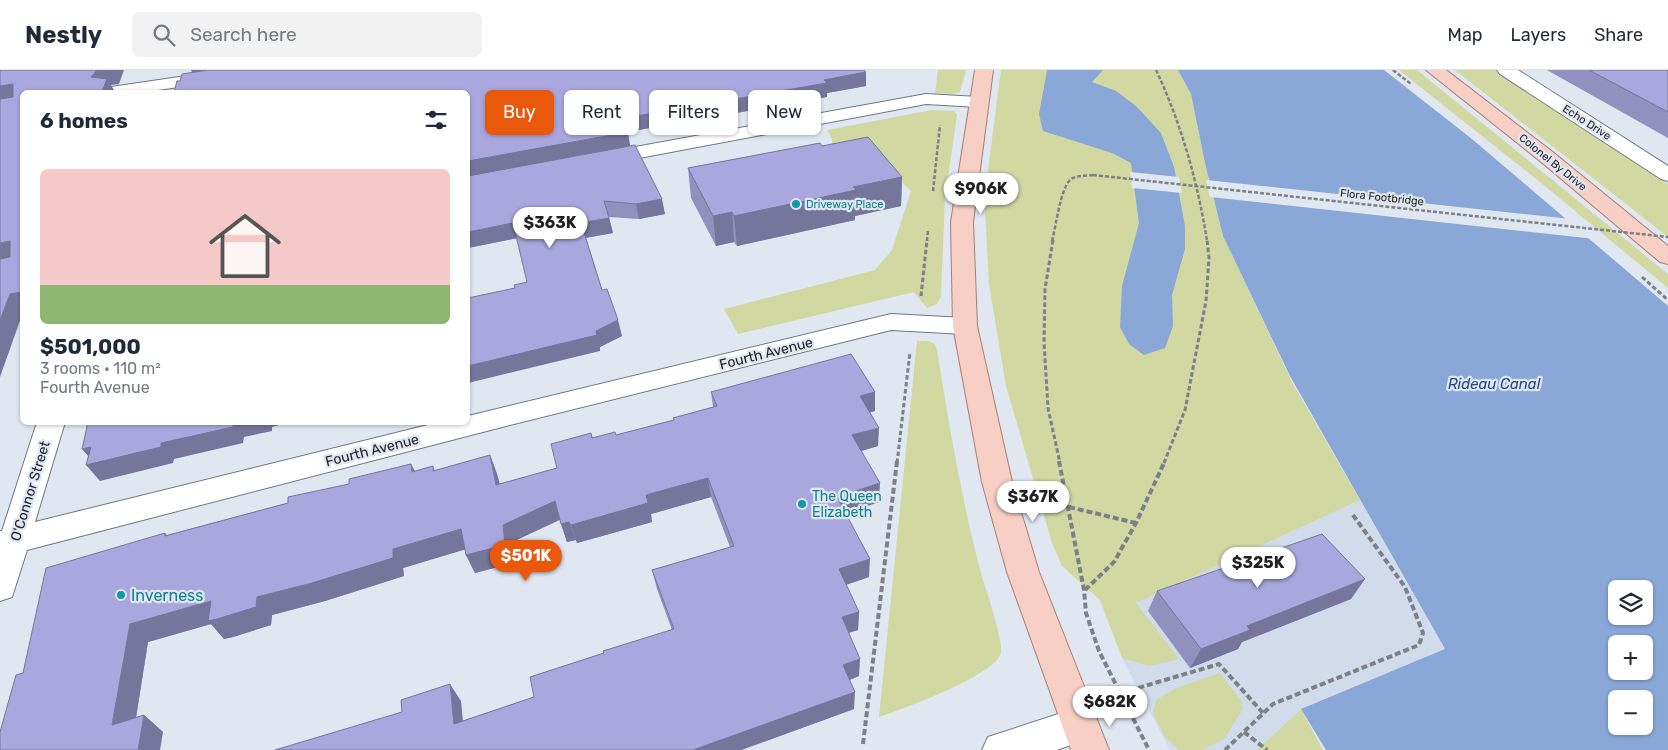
<!DOCTYPE html>
<meta charset="utf-8">
<style>
body{margin:0;font-family:Rubik,sans-serif;background:#f2f2f3;color:#1f2937;height:100vh;display:flex;flex-direction:column;font-size:19px;white-space:nowrap}
*{box-sizing:border-box;margin:0}
p{font-size:16px;color:#747a83}
.icon{flex:none;width:28px;height:28px;fill:none;stroke:currentColor;stroke-width:2;stroke-linecap:round;stroke-linejoin:round}
.map{position:relative;flex:1;overflow:hidden}
.panel{position:absolute;left:20px;top:20px;width:450px;height:335px;display:flex;flex-direction:column;background:#fff;border-radius:8px;box-shadow:0 1px 4px #0004}
.panel>*{flex:none}
.hud{position:absolute;left:485px;top:20px;width:475px;height:45px;display:flex;gap:10px}
.controls{position:absolute;left:1608px;top:510px;display:grid;gap:10px}
.controls a{display:grid;place-items:center;width:45px;height:45px;border-radius:8px;background:#fff;box-shadow:0 1px 4px #0004;font-size:25px}
.price{position:absolute;translate:-50% -42px;padding:0 11px;border-radius:18px;background:#fff;color:#222;font-size:16px;line-height:32px;filter:drop-shadow(0 1px 2px #0008)}
.price::after{content:'';position:absolute;left:50%;top:30px;width:15px;height:11px;margin-left:-8px;background:inherit;clip-path:polygon(0 0,100% 0,50% 100%)}
.price.current{background:#ea580c;color:#fff}
ul{padding:0;list-style:none}
li{display:grid;align-content:center;gap:10px;height:265px;padding:0 20px}
li span{display:grid;place-items:center;height:155px;border-radius:8px;color:#555}
li>.icon{margin-inline-start:auto}
span .icon{width:90px;height:90px;fill:#fffc;stroke-width:1}
li b{font-size:21px}
h2{display:flex;justify-content:space-between;align-items:center;height:60px;padding:0 20px;font-size:21px}
.chip{padding:0 18px;border-radius:8px;background:#fff;box-shadow:0 1px 4px #0004;font-size:18px;line-height:45px}
.chip.current{background:#ea580c;color:#fff}
header{display:flex;align-items:center;gap:30px;box-sizing:border-box;height:70px;padding:0 25px;background:#fff;border-bottom:1px solid #e0e1e3}
header strong{font-size:24px}
nav{display:flex;gap:28px;margin-inline-start:auto;font-size:18px}
.search{width:350px;height:45px;background:#f2f2f3;display:flex;align-items:center;gap:12px;box-sizing:border-box;padding:0 18px;border-radius:8px;color:#747a83;font-size:19px}
.map>svg:first-child{display:block}
</style>
<header>
<strong>Nestly</strong>
<div class="search"><svg class="icon" aria-label="search" viewBox="0 0 24 24"><circle cx="10" cy="10" r="6"/><path d="M15 15l6 6"/></svg>Search here</div>
<nav><a>Map</a><a>Layers</a><a>Share</a></nav>
</header>
<div class="map">
<svg width="1668" height="680" viewBox="0 0 1668 680">
<rect width="100%" height="100%" fill="#e0e7f1"/>
<path fill="#d0dbeb" d="M 1360,430 L 1445,580 L 1301,639 L 1257,680 L 1170,680 L 1122,588 L 1149,596 L 1136,533 Z"/>
<g fill="#d1d8a2">
<path d="M 938,0 L 966,0 L 960,22 L 952,24 L 935,23 Z"/>
<path d="M 1001,0 L 1178,0 L 1191,24 L 1205,93 L 1223,166 L 1292,312 L 1360,430 L 1136,533 L 1179,589 L 1149,596 L 1122,588 L 1100,530 L 1062,496 L 1052,473 L 1006,316 L 989,214 L 985,141 L 989,92 Z"/>
<path d="M 1399,0 L 1417,0 L 1668,204 L 1668,218 L 1540,112 Z"/>
<path d="M 1455,0 L 1495,0 L 1668,114 L 1668,167 Z"/>
<path d="M 932,40 L 954,41 L 957,45 L 945,128 L 941,226 L 937,234 L 927,238 L 914,222 L 738,264 L 724,239 L 875,200 L 892,180 L 911,121 L 877,87 L 832,79 L 832,69 L 827,60 Z"/>
<path d="M 917,271 L 928,271 L 935,274 L 937,280 C 949,356 962,432 982,507 C 986,519 1004,574 1001,583 C 994,606 903,639 879,647 Z"/>
<path d="M 1220,603 L 1242,632 L 1243,639 L 1224,669 L 1202,680 L 1179,680 L 1165,667 L 1153,644 L 1156,630 L 1176,618 Z"/>
<path d="M 1301,639 L 1323,680 L 1257,680 Z"/>
</g>
<g fill="#89a7d7" fill-rule="evenodd">
<path d="M 1047,0 L 1103,0 L 1092,12 L 1116,21 L 1136,36 L 1161,63 L 1174,97 L 1185,156 L 1185,179 L 1172,225 L 1173,256 L 1165,278 L 1144,285 L 1129,274 L 1120,257 L 1122,216 L 1139,153 L 1131,93 L 1112,83 L 1043,61 L 1039,44 Z"/>
<path d="M 1178,0 L 1384,0 L 1472,69 L 1668,236 L 1668,680 L 1326,680 L 1301,639 L 1445,579 L 1290,306 L 1223,166 L 1205,93 L 1191,24 ZM 1616,519 L 1644,519 L 1644,546 L 1616,546 ZM 1616,574 L 1644,574 L 1644,601 L 1616,601 ZM 1616,629 L 1644,629 L 1644,656 L 1616,656 Z"/>
</g>
<g fill="#e0e7f1">
<path d="M 1130,102 L 1179,107 L 1182,123 L 1132,118 Z"/>
<path d="M 1206,110 L 1571,149 L 1595,169 L 1210,127 Z"/>
</g>
<g fill="none" stroke-linecap="round" stroke-linejoin="round">
<g stroke="#717780" stroke-width="2">
<g id="minor">
<path d="M 227,0 L 272,0 L 269,4 L 263,5 L 144,22 L 102,22 L 105,18 L 111,17 Z"/>
<path d="M 1497,0 L 1518,0 L 1668,96 L 1668,111 L 1661,109 L 1500,4 Z"/>
<path d="M 926,24 L 978,27 L 984,28 L 987,32 L 984,36 L 978,37 L 926,34 L 602,95 L 595,93 L 592,89 L 595,85 L 602,83 Z"/>
<path d="M 891,244 L 965,248 L 974,250 L 977,256 L 974,262 L 965,264 L 891,260 L 506,356 L 27,480 L 12,527 L 0,531 L 0,461 L 2,461 L 37,352 L 65,352 L 35,452 L 440,352 L 468,352 L 468,346 Z"/>
<path d="M 1080,637 L 1093,643 L 1099,655 L 1093,667 L 1057,680 L 982,680 L 988,667 Z"/>
</g>
</g>
<g stroke="#a97e74" stroke-width="2">
<g id="major">
<path d="M 975,0 L 993,0 L 973,152 L 977,256 L 1012,412 L 1039,502 L 1109,680 L 1071,680 L 1007,502 L 982,412 L 953,256 L 951,152 Z"/>
<path d="M 1426,0 L 1446,0 L 1554,83 L 1668,176 L 1668,194 L 1660,192 L 1540,91 Z"/>
</g>
</g>
<g stroke="#7c8187" stroke-width="2.5" stroke-dasharray="4 2" stroke-linecap="butt">
<path d="M 1156,0 C 1181,53 1198,113 1207,171"/>
<path d="M 1393,0 L 1411,14"/>
<path d="M 933,121 L 940,55"/>
<path d="M 927,171 L 928,160"/>
<path d="M 1052,171 C 1056,157 1060,120 1070,110 C 1075,105 1086,106 1093,105"/>
</g>
<g stroke="#7c8187" stroke-width="3" stroke-dasharray="4.5 2.5" stroke-linecap="butt">
<path d="M 1053,170 L 1045,219 L 1044,272 L 1048,338 L 1060,393"/>
<path d="M 1642,207 L 1668,230"/>
<path d="M 921,226 L 927,170"/>
<path d="M 897,393 L 910,282"/>
<path d="M 1164,393 L 1185,340 L 1206,231 L 1209,188 L 1207,170"/>
</g>
<g stroke="#7c8187" stroke-width="4" stroke-dasharray="6 3" stroke-linecap="butt">
<path d="M 1059,391 L 1084,520 L 1086,543 L 1099,581 L 1149,680"/>
<path d="M 1069,437 L 1136,453"/>
<path d="M 1085,520 L 1114,492 L 1136,453 L 1165,391"/>
<path d="M 1121,623 L 1219,594 L 1263,643"/>
<path d="M 1115,639 L 1126,635"/>
<path d="M 1244,662 L 1267,680"/>
<path d="M 863,674 L 897,391"/>
<path d="M 1225,680 L 1273,634 L 1419,575 L 1423,563 L 1405,517 L 1353,445"/>
</g>
<use href="#minor" fill="#fff" fill-rule="evenodd"/>
<use href="#major" fill="#f7cfc4" fill-rule="evenodd"/>
<path stroke="#7c8187" stroke-width="2.5" stroke-dasharray="4 2" stroke-linecap="butt" d="M 1093,105 L 1668,167"/>
</g>
<g fill="#9190be">
<path d="M 191,0 L 864,0 L 866,16 L 827,23 L 827,27 L 736,43 L 733,47 L 718,42 L 713,46 L 655,54 L 655,57 L 628,62 L 630,76 L 665,144 L 639,149 L 609,147 L 613,163 L 586,168 L 602,220 L 622,266 L 600,277 L 600,281 L 515,218 L 527,212 L 517,168 L 468,178 L 468,22 L 180,11 L 192,2 Z"/>
<path d="M 1547,0 L 1668,0 L 1668,68 Z"/>
<path d="M 822,76 L 902,107 L 901,136 L 855,146 L 855,150 L 737,176 L 734,172 L 716,176 L 691,128 L 688,98 Z"/>
<path d="M 711,322 L 875,322 L 875,341 L 870,342 L 878,376 L 861,381 L 879,432 L 846,443 L 869,507 L 846,515 L 859,542 L 858,560 L 848,563 L 859,606 L 850,610 L 854,639 L 741,680 L 275,680 L 461,631 L 463,651 L 534,627 L 672,560 L 657,519 L 652,500 L 730,477 L 711,427 L 651,444 L 652,452 L 577,473 L 576,470 L 567,472 L 560,450 L 510,473 L 513,493 L 475,503 L 466,485 L 465,479 L 403,498 L 404,506 L 325,531 L 272,545 L 271,555 L 233,567 L 224,569 L 211,554 L 148,572 L 136,648 L 144,645 L 163,662 L 23,603 L 165,463 L 167,465 L 288,433 L 411,394 L 415,401 L 433,396 L 435,401 L 490,385 L 497,404 L 500,414 L 557,398 L 592,368 L 616,365 L 674,350 L 713,337 Z"/>
<path d="M 1157,521 L 1351,529 L 1242,572 L 1238,579 L 1190,598 L 1148,541 Z"/>
</g>
<g fill="#76759b">
<path d="M 103,0 L 124,0 L 119,14 L 111,15 L 115,22 L 102,22 L 91,7 L 96,1 Z"/>
<path d="M 191,0 L 214,0 L 193,3 Z"/>
<path d="M 866,2 L 866,16 L 827,23 L 827,27 L 736,43 L 733,47 L 732,33 L 735,29 L 824,10 Z"/>
<path d="M 13,14 L 22,28 L 0,32 L 0,16 Z"/>
<path d="M 717,27 L 718,42 L 713,46 L 655,54 L 655,57 L 628,62 L 630,76 L 468,108 L 468,91 L 652,40 Z"/>
<path d="M 902,107 L 901,136 L 855,146 L 855,150 L 737,176 L 734,146 L 853,117 Z"/>
<path d="M 662,129 L 665,144 L 639,149 L 636,134 Z"/>
<path d="M 732,142 L 734,172 L 716,176 L 713,146 Z"/>
<path d="M 609,148 L 613,163 L 584,168 L 581,153 Z"/>
<path d="M 513,153 L 518,168 L 468,178 L 468,162 Z"/>
<path d="M 10,171 L 22,187 L 0,192 L 0,173 Z"/>
<path d="M 22,219 L 22,245 L 0,307 L 0,250 L 10,224 Z"/>
<path d="M 618,250 L 622,266 L 600,277 L 600,281 L 468,313 L 468,296 Z"/>
<path d="M 875,322 L 875,341 L 860,345 L 860,326 Z"/>
<path d="M 233,352 L 290,352 L 272,357 L 272,361 L 244,367 L 243,373 L 174,389 L 173,393 L 100,411 L 86,395 L 94,393 L 82,379 L 91,377 L 161,373 Z"/>
<path d="M 879,358 L 878,376 L 851,384 L 852,365 Z"/>
<path d="M 490,385 L 497,404 L 504,434 L 496,415 Z"/>
<path d="M 411,394 L 420,413 L 412,402 Z"/>
<path d="M 708,408 L 711,427 L 651,444 L 652,452 L 577,473 L 571,455 L 646,425 Z"/>
<path d="M 880,413 L 879,432 L 837,446 L 837,427 Z"/>
<path d="M 555,431 L 561,449 L 510,473 L 513,493 L 475,503 L 466,485 L 503,455 Z"/>
<path d="M 569,452 L 576,470 L 567,472 L 561,454 Z"/>
<path d="M 461,459 L 470,478 L 403,498 L 404,506 L 325,531 L 272,545 L 271,555 L 233,567 L 224,569 L 211,554 L 148,572 L 132,672 L 112,655 L 130,554 L 211,531 L 257,527 L 393,479 Z"/>
<path d="M 870,489 L 869,507 L 839,517 L 839,499 Z"/>
<path d="M 1365,509 L 1351,529 L 1242,572 L 1238,579 L 1190,598 L 1201,579 L 1247,556 Z"/>
<path d="M 859,542 L 858,560 L 841,565 L 842,547 Z"/>
<path d="M 860,589 L 859,606 L 843,612 L 843,595 Z"/>
<path d="M 450,614 L 461,631 L 464,671 L 454,654 Z"/>
<path d="M 855,622 L 854,639 L 741,680 L 693,680 Z"/>
<path d="M 144,645 L 163,662 L 160,680 L 138,680 Z"/>
</g>
<g fill="#a9a7dd" stroke="#76759b">
<path d="M 0,0 L 103,0 L 96,1 L 91,7 L 107,9 L 102,22 L 22,22 L 22,222 L 10,224 L 0,250 L 0,189 L 10,187 L 10,171 L 0,173 L 0,29 L 13,27 L 13,14 L 0,16 Z"/>
<path d="M 208,0 L 864,0 L 866,2 L 824,10 L 827,13 L 735,29 L 732,33 L 717,27 L 712,32 L 652,40 L 653,43 L 621,49 L 628,62 L 468,91 L 468,22 L 174,22 L 177,11 L 180,11 L 182,4 Z"/>
<path d="M 1589,0 L 1668,0 L 1668,42 Z"/>
<path d="M 868,67 L 902,107 L 853,117 L 856,120 L 734,146 L 732,142 L 713,146 L 688,98 L 820,73 L 822,76 Z"/>
<path d="M 635,75 L 662,129 L 636,134 L 604,131 L 609,148 L 581,153 L 602,220 L 607,219 L 618,250 L 596,261 L 597,265 L 468,296 L 468,234 L 469,234 L 468,228 L 515,218 L 514,215 L 527,212 L 513,153 L 468,162 L 468,106 Z"/>
<path d="M 851,284 L 875,322 L 860,326 L 879,358 L 852,365 L 880,413 L 837,427 L 870,489 L 839,499 L 859,542 L 842,547 L 860,589 L 843,595 L 855,622 L 693,680 L 275,680 L 402,642 L 401,630 L 450,614 L 454,654 L 534,627 L 530,607 L 604,583 L 603,581 L 674,559 L 652,500 L 734,476 L 708,408 L 646,425 L 648,433 L 571,455 L 569,452 L 561,454 L 555,431 L 503,455 L 505,475 L 466,485 L 461,459 L 393,479 L 393,488 L 312,513 L 257,527 L 256,537 L 217,549 L 208,551 L 211,531 L 130,554 L 112,655 L 144,645 L 138,680 L 0,680 L 0,662 L 16,605 L 23,603 L 46,498 L 165,463 L 165,466 L 288,433 L 288,427 L 349,414 L 349,409 L 411,394 L 412,402 L 433,396 L 433,401 L 490,385 L 496,415 L 557,398 L 551,374 L 591,363 L 592,368 L 615,362 L 616,365 L 674,350 L 673,348 L 717,336 L 711,322 Z"/>
<path d="M 88,352 L 233,352 L 233,357 L 161,373 L 161,377 L 86,395 L 91,377 L 82,379 Z"/>
<path d="M 1322,464 L 1365,509 L 1247,556 L 1250,560 L 1201,579 L 1157,521 Z"/>
</g>
<g fill="#0f9aa8" stroke="#e0e7f1" stroke-width="2">
<circle cx="796" cy="134" r="5"/>
<circle cx="802" cy="434" r="5"/>
<circle cx="121" cy="525" r="5"/>
</g>
<g text-anchor="middle" stroke-width="4.5" stroke-linejoin="round" paint-order="stroke">
<g font-size="11" fill="#212427" stroke="#e0e7f1">
<text transform="translate(1587 52) rotate(33)" y="4">Echo Drive</text>
<text transform="translate(1553 92) rotate(39)" y="4">Colonel By Drive</text>
<text transform="translate(1382 127) rotate(6)" y="4">Flora Footbridge</text>
</g>
<g font-size="11" fill="#0d838f" stroke="#e0e7f1" text-anchor="start">
<text x="806" y="138">Driveway Place</text>
</g>
<g font-size="14" fill="#212427" stroke="#e0e7f1">
<text transform="translate(766 283) rotate(-14)" y="5">Fourth Avenue</text>
<text transform="translate(372 380) rotate(-14)" y="5">Fourth Avenue</text>
<text transform="translate(30 421) rotate(-73)" y="5">O'Connor Street</text>
</g>
<g font-size="14" fill="#0d838f" stroke="#e0e7f1" text-anchor="start">
<text x="812" y="431">The Queen<tspan x="812" dy="16">Elizabeth</tspan></text>
</g>
<g font-size="15" font-style="italic" fill="#254984" stroke="#e0e7f1">
<text x="1494" y="319">Rideau Canal</text>
</g>
<g font-size="16" fill="#0d838f" stroke="#e0e7f1" text-anchor="start">
<text x="131" y="531">Inverness</text>
</g>
</g>
</svg>
<div class="controls">
<a><svg class="icon" aria-label="layers" viewBox="0 0 24 24"><path d="M12 4l9 5-9 5-9-5zM3 14l9 5 9-5"/></svg></a>
<a>+</a>
<a>−</a>
</div>
<b class="price" style="left:981px;top:145px">$906K</b>
<b class="price" style="left:550px;top:179px">$363K</b>
<b class="price" style="left:1033px;top:453px">$367K</b>
<b class="price current" style="left:526px;top:512px">$501K</b>
<b class="price" style="left:1258px;top:519px">$325K</b>
<b class="price" style="left:1110px;top:658px">$682K</b>
<div class="hud">
<a class="chip current">Buy</a>
<a class="chip">Rent</a>
<a class="chip">Filters</a>
<a class="chip">New</a>
</div>
<section class="panel">
<h2>6 homes<svg class="icon" aria-label="filters" viewBox="0 0 24 24"><path d="M4 7h16M4 17h16"/><circle cx="9" cy="7" r="2"/><circle cx="15" cy="17" r="2"/></svg></h2>
<ul>
<li><span style="background:linear-gradient(#f6c9c9 75%,#8fb573 0)"><svg class="icon" aria-label="home" viewBox="0 0 24 24"><path d="M3 11l9-7 9 7M6 9v11h12V9"/></svg></span><div><b>$501,000</b><p>3 rooms · 110 m²</p><p>Fourth Avenue</p></div></li>
</ul>
</section>
</div>
